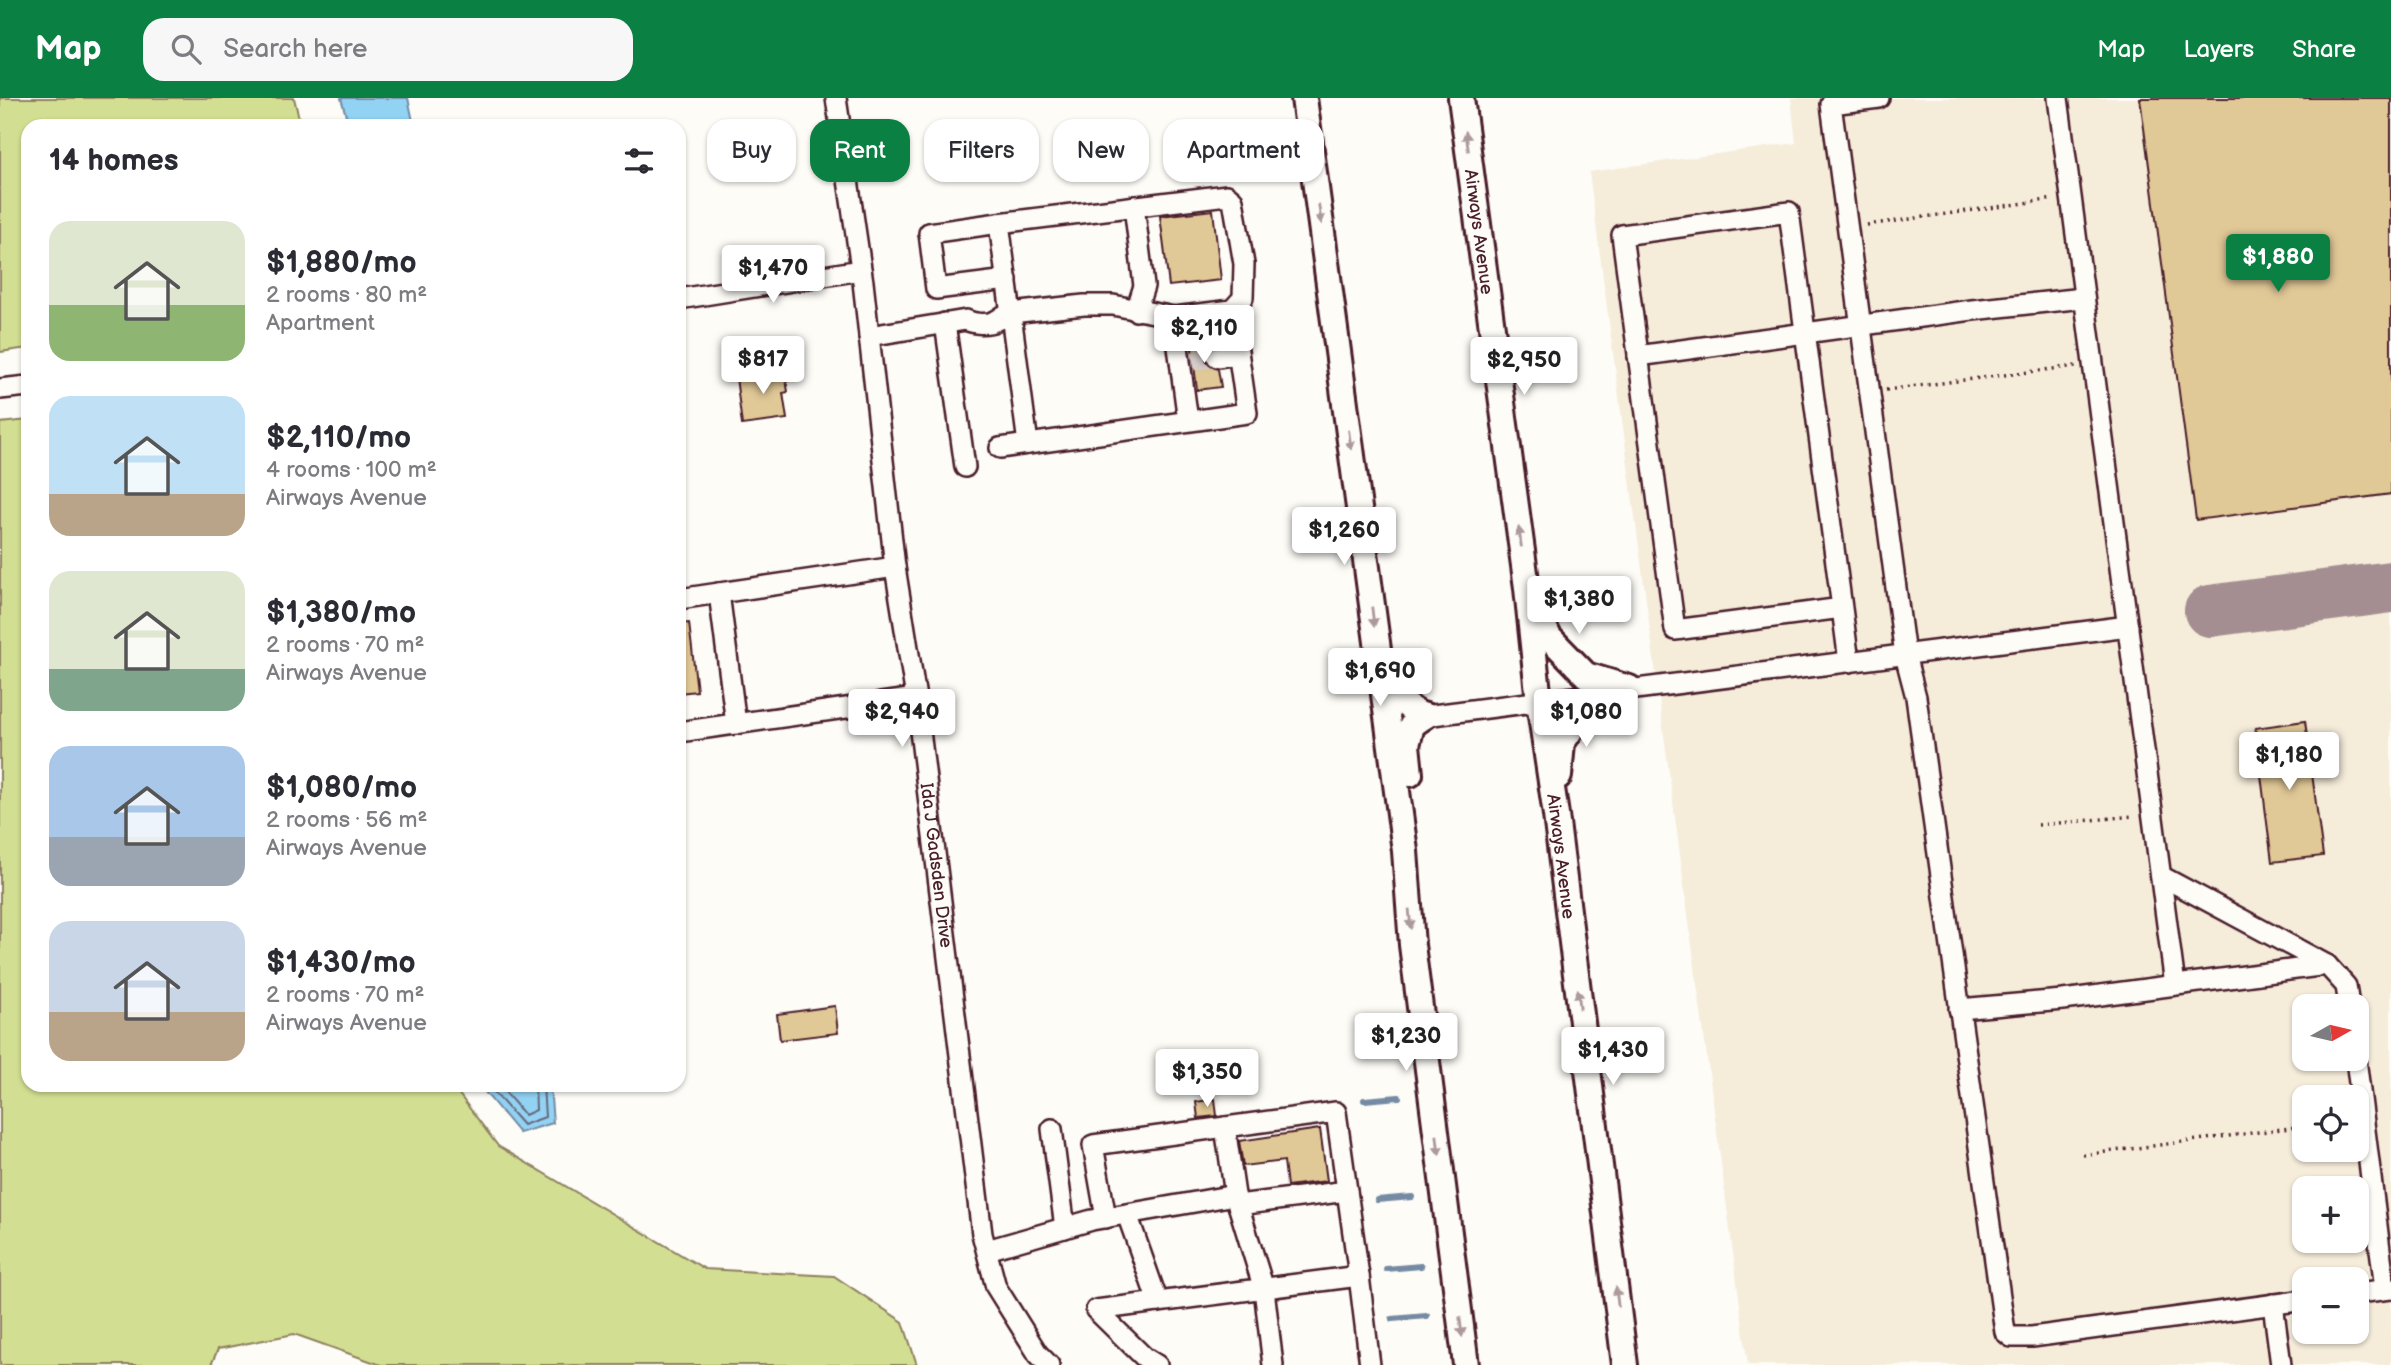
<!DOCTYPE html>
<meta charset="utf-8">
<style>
body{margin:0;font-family:"Balsamiq Sans",sans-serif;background:#f7f7f7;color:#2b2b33;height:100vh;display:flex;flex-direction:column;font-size:26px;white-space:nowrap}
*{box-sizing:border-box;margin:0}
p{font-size:23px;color:#7c7c81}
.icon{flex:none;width:38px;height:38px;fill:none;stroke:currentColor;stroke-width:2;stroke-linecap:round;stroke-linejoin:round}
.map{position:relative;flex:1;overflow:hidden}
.panel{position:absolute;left:21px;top:21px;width:665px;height:973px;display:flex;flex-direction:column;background:#fff;border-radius:21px;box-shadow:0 2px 5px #0004}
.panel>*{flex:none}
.hud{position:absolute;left:707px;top:21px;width:665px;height:63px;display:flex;gap:14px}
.needle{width:46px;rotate:82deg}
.buttons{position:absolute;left:2292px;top:896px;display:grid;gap:14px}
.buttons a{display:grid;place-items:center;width:77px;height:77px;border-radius:14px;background:#fff;box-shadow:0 2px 5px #0004;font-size:35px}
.price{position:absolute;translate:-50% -60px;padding:0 16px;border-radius:7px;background:#fff;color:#222;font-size:23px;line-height:46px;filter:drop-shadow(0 2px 4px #0008)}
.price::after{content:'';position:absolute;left:50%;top:42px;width:21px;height:16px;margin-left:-10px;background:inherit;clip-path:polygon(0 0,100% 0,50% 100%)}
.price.current{background:#0b8043;color:#fff}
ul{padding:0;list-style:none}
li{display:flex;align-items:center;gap:21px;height:175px;padding:0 28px}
li span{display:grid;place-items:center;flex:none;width:196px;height:140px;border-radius:21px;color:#555}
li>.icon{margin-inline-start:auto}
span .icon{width:84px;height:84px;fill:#fffc;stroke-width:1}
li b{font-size:30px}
h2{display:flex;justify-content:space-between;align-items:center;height:84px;padding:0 28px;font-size:30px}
.tag{padding:0 24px;border-radius:21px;background:#fff;box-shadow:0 2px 5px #0004;font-size:24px;line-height:63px}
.tag.current{background:#0b8043;color:#fff}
header{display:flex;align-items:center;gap:42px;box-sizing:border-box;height:98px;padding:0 35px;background:#0b8043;color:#fff}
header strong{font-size:33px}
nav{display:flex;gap:38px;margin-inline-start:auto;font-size:24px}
.search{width:490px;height:63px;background:#f7f7f7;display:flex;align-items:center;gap:18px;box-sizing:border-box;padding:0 24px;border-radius:21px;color:#7c7c81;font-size:26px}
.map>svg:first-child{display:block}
</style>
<header>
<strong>Map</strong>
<div class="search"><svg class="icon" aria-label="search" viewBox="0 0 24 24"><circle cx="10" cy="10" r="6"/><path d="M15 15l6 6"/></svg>Search here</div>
<nav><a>Map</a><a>Layers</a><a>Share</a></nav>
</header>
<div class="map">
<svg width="2391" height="1267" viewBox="0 0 2391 1267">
<rect width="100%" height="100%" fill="#fdfcf7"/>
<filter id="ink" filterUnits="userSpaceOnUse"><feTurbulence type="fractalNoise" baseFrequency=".0143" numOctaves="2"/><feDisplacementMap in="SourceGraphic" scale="14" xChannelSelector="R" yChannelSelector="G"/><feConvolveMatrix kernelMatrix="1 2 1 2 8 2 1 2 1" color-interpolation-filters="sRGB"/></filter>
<g filter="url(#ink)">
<path fill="#f5ecda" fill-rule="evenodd" d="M 1791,0 L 2391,0 L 2391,1267 L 1748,1267 L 1589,74 L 1796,45 ZM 2305,908 L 2357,908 L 2357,961 L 2305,961 ZM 2305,999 L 2357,999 L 2357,1052 L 2305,1052 ZM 2305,1090 L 2357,1090 L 2357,1143 L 2305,1143 ZM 2305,1181 L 2357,1181 L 2357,1234 L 2305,1234 Z"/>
<g fill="#d2df92" stroke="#8e7f5e" stroke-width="2">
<path d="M 0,0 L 294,0 L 301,28 L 28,28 L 28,250 L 0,254 Z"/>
<path d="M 28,322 L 28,987 L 452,987 L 498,1048 L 705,1171 L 834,1178 L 903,1224 L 917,1267 L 381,1267 L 294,1236 L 218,1251 L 211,1267 L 0,1267 L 0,325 Z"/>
</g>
<g fill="#92d2f3" stroke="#758aa3" stroke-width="2">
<path d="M 341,0 L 408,0 L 414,28 L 349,28 Z"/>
<path d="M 479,987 L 550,987 L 553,1025 L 519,1035 Z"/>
</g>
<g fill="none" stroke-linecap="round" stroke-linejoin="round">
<g stroke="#67677b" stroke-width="2">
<path d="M 488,987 L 523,1027 L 545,1019 L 543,987"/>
<path d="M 499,987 L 525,1017 L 536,1012 L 535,987"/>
</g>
<g stroke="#758aa3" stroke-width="6">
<path d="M 1364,1002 L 1399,999"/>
<path d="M 1377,1102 L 1412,1099"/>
<path d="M 1386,1171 L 1421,1168"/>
<path d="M 1392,1221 L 1427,1218"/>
</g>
<path stroke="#a48e91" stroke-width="52" d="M 2210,513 L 2391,489"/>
</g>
<g fill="#e1c897" stroke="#4a1f2b" stroke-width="2">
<path d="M 2140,0 L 2391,0 L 2391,396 L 2196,422 Z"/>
<path d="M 1213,112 L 1221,182 L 1169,188 L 1160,118 Z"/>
<path d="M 1214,239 L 1215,247 L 1209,250 L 1205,260 L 1208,267 L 1218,271 L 1221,289 L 1197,292 L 1191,242 Z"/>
<path d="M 784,267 L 788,294 L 783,295 L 787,321 L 742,327 L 736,279 L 759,276 L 758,270 Z"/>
<path d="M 689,525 L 697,593 L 679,595 L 679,526 Z"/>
<path d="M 2305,623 L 2323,758 L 2272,764 L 2255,630 Z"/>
<path d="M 835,908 L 838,935 L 780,942 L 777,916 Z"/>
<path d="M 1215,1001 L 1217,1018 L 1198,1020 L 1196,1004 Z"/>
<path d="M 1320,1031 L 1327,1083 L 1287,1088 L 1284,1063 L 1243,1068 L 1239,1043 Z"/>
</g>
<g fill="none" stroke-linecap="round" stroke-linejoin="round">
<path stroke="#d9d0ce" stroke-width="19" stroke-dasharray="19 10" stroke-linecap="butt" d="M 1193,263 L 1217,259"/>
<g stroke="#4a1f2b" stroke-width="24">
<g id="minor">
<path id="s1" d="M 836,0 L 863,184 L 895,469 L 916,600 L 982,1136 L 996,1189 L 1038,1256 L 1049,1267"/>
<path d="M 1879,0 L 1831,6 L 1905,557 L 1916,599 L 2005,1234 L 2011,1239 L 2032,1239 L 2305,1202"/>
<path d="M 2058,0 L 2175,887"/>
<path d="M 1134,108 L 1144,188 L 1136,213"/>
<path d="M 999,125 L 929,135 L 936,191 L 1007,182"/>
<path d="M 679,201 L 861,172"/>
<path d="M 1174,219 L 1188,323"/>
<path d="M 945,225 L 965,369"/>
<path d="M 869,238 L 966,222 C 974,226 987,227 995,223 C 1002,220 1003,216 1011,215 L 1084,207 L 1113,207 L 1174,219 L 1232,212 L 1243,200 L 1244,166 L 1233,102 L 1227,97 L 999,125 L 1028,346"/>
<path d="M 1638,258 L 1972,212 L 2084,200"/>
<path d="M 1217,259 L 1238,256"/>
<path d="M 0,291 L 28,288"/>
<path d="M 1000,350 L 1247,315 L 1232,212"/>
<path d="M 719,495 L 736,626"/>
<path d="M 679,501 L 895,469"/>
<path d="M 1842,510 L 1675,532 L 1622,137 L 1789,114 L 1842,510 L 1849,564"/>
<path d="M 1425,618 L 2128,528"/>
<path d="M 679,634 L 916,600"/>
<path d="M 2161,778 L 2327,867 L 2346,888 L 2349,908"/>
<path d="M 1959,911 L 2063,902 L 2327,867"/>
<path d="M 2356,961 L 2385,1191"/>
<path d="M 1225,1029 L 1235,1097"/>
<path d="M 1052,1031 L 1065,1130"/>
<path d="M 1238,1107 L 1347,1093"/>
<path d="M 1127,1116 L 1158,1204"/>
<path d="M 1106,1120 L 1093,1047 L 1336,1014 L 1359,1178"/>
<path d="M 987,1152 L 1092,1122 L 1235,1097 L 1264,1191 L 1273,1267"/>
<path d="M 2357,1195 L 2391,1191"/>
<path d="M 2273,1206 L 2281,1267"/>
<path d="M 1157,1267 L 1144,1259 L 1096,1212 L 1359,1178 L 1370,1267"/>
</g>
</g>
<g stroke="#4a1f2b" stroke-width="30">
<g id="major">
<path d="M 1304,0 L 1405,753 L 1412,847 L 1466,1267"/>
<path id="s2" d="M 1461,0 L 1527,490 L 1539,604 L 1556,717 L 1625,1267"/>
<path d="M 1536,511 L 1549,539 L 1586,577 L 1629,590"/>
<path d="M 1387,573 C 1396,592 1403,612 1425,618"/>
<path d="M 1410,676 L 1407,647 L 1412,627 L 1425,618"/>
<path d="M 1559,678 L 1562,645 L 1580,618 L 1629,590"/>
</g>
</g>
<g stroke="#4a1f2b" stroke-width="3.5" stroke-dasharray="2 5" stroke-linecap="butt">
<path d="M 1867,127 L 2054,101"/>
<path d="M 1886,292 L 2076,268"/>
<path d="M 2038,727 L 2134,718"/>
<path d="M 2083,1057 L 2305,1028"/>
</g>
<use href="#minor" stroke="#fdfcf7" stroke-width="19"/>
<use href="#major" stroke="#fdfcf7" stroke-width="24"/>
</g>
<defs><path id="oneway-solid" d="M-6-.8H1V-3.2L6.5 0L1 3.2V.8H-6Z" transform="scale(1.75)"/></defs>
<g fill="#ac999b">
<use href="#oneway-solid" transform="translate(1467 43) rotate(-98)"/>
<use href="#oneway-solid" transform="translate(1320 116) rotate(82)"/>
<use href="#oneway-solid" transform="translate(1350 342) rotate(82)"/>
<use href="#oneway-solid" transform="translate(1520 439) rotate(-98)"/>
<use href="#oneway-solid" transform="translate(1373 519) rotate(83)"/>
<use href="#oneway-solid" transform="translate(1410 821) rotate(85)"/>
<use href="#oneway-solid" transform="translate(1579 901) rotate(-97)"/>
<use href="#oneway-solid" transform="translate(1438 1047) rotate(83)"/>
<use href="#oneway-solid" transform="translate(1617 1199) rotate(-97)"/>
<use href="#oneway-solid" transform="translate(1461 1229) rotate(83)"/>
</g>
</g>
<g text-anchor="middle" stroke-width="6" stroke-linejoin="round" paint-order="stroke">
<g font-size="18" fill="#4a1f2b" stroke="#fdfcf7">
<text dy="6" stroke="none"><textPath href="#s2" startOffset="135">Airways Avenue</textPath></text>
<text dy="6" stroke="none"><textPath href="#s2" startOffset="765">Airways Avenue</textPath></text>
<text dy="6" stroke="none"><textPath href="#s1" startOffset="774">Ida J Gadsden Drive</textPath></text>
</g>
</g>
</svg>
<div class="buttons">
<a><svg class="needle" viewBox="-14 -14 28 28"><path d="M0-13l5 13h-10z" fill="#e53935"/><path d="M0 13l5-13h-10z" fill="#7c7c81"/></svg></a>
<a><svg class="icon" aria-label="locate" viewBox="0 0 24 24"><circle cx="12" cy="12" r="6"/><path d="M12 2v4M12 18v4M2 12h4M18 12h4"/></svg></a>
<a>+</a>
<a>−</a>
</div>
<b class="price current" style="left:2278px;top:196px">$1,880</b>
<b class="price" style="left:773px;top:207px">$1,470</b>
<b class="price" style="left:1204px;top:267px">$2,110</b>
<b class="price" style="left:763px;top:298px">$817</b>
<b class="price" style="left:1524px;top:299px">$2,950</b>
<b class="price" style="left:1344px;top:469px">$1,260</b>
<b class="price" style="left:1579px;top:538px">$1,380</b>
<b class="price" style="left:1380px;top:610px">$1,690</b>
<b class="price" style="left:902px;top:651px">$2,940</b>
<b class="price" style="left:1586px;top:651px">$1,080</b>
<b class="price" style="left:2289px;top:694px">$1,180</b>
<b class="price" style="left:1406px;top:975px">$1,230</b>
<b class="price" style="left:1613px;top:989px">$1,430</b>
<b class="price" style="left:1207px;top:1011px">$1,350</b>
<div class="hud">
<a class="tag">Buy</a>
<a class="tag current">Rent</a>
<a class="tag">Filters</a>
<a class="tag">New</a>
<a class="tag">Apartment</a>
</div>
<section class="panel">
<h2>14 homes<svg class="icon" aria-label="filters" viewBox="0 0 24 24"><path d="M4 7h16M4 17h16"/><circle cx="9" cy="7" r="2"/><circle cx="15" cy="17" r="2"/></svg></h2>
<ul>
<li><span style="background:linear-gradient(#dfe7d0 60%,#8fb573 0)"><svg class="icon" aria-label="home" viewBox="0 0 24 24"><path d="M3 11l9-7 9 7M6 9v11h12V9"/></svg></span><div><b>$1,880/mo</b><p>2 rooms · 80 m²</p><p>Apartment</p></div></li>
<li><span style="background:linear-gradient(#bfe0f5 70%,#b9a48a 0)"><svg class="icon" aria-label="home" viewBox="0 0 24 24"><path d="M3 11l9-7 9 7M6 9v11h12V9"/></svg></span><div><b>$2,110/mo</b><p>4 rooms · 100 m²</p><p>Airways Avenue</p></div></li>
<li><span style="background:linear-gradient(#dfe7d0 70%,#7fa58c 0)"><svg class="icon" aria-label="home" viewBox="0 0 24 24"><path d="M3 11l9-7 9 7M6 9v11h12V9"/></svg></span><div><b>$1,380/mo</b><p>2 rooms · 70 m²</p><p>Airways Avenue</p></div></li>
<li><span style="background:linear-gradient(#a9c7e8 65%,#9aa5b1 0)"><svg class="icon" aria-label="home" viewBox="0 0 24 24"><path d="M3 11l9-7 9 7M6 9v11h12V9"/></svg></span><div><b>$1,080/mo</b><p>2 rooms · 56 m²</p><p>Airways Avenue</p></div></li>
<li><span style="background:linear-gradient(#c9d6e8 65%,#b9a48a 0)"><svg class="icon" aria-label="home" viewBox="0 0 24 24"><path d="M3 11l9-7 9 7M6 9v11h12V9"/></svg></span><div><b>$1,430/mo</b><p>2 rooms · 70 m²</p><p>Airways Avenue</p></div></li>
</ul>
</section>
</div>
